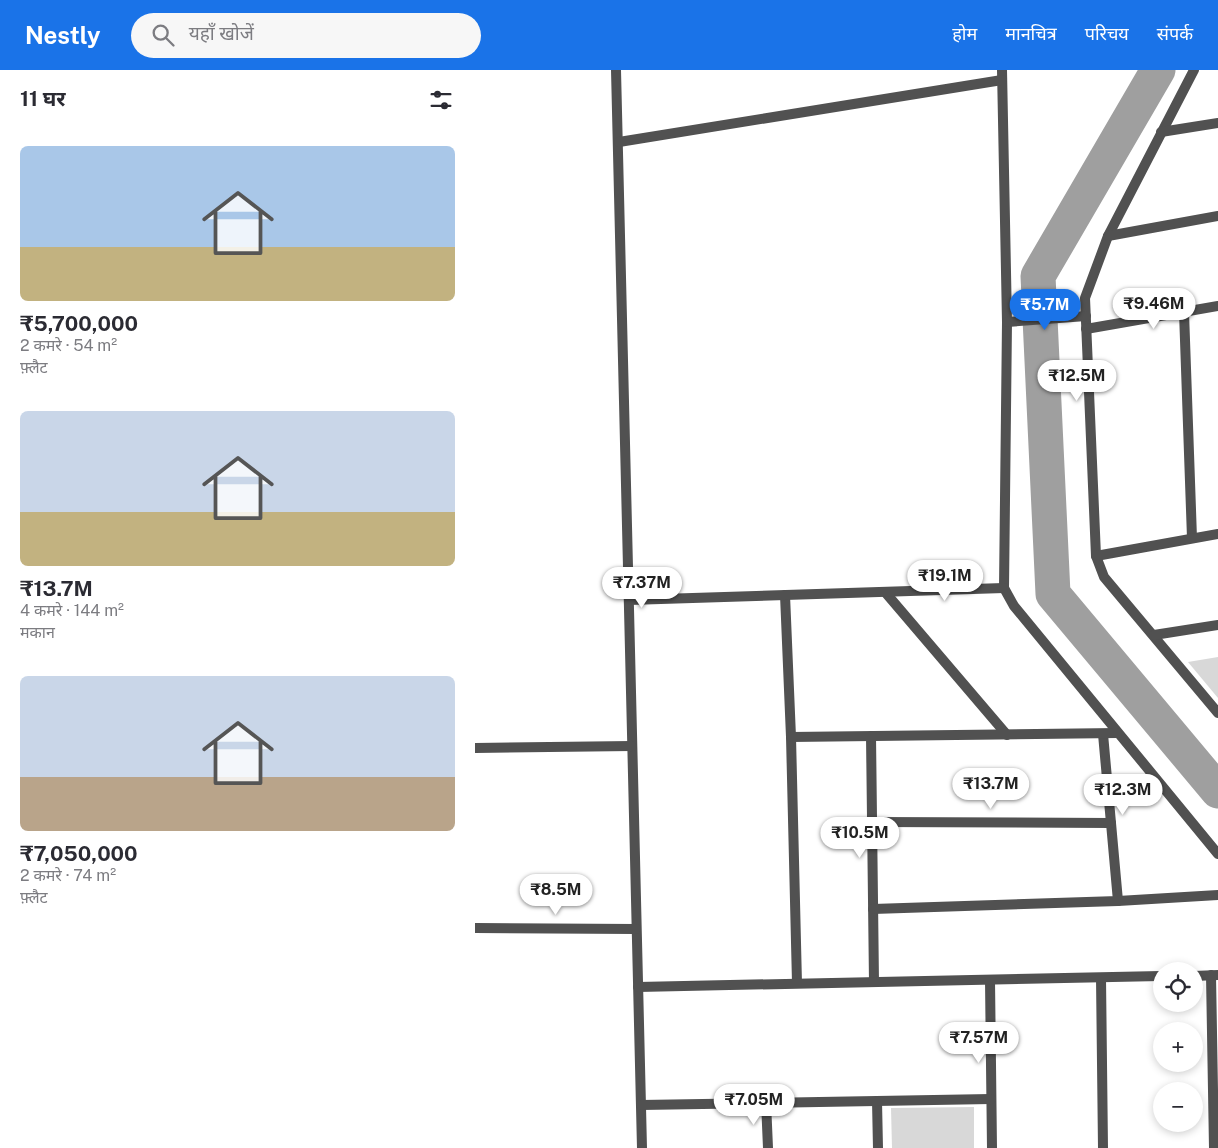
<!DOCTYPE html>
<html lang="hi">
<meta charset="utf-8">
<style>
body{margin:0;font-family:"Public Sans","Noto Sans Devanagari",sans-serif;background:#f7f7f7;color:#2b2b33;height:100vh;display:flex;flex-direction:column;font-size:19px;white-space:nowrap}
*{box-sizing:border-box;margin:0}
p{font-size:16px;color:#7c7c81}
.icon{flex:none;width:28px;height:28px;fill:none;stroke:currentColor;stroke-width:2;stroke-linecap:round;stroke-linejoin:round}
.map{position:relative;flex:1;overflow:hidden}
.sheet{display:flex;flex-direction:column;background:#fff;width:475px}
.sheet>*{flex:none}
.fabs{position:absolute;left:678px;top:892px;display:grid;gap:10px}
.fabs a{display:grid;place-items:center;width:50px;height:50px;border-radius:50%;background:#fff;box-shadow:0 2px 8px #0003;font-size:25px}
.price{position:absolute;translate:-50% -42px;padding:0 11px;border-radius:18px;background:#fff;color:#222;font-size:16px;line-height:32px;filter:drop-shadow(0 1px 2px #0008)}
.price::after{content:'';position:absolute;left:50%;top:30px;width:15px;height:11px;margin-left:-8px;background:inherit;clip-path:polygon(0 0,100% 0,50% 100%)}
.price.on{background:#1a73e8;color:#fff}
ul{padding:0;list-style:none}
li{display:grid;align-content:center;gap:10px;height:265px;padding:0 20px}
li span{display:grid;place-items:center;height:155px;border-radius:8px;color:#555}
li>.icon{margin-inline-start:auto}
span .icon{width:90px;height:90px;fill:#fffc;stroke-width:1}
li b{font-size:21px}
h2{display:flex;justify-content:space-between;align-items:center;height:60px;padding:0 20px;font-size:21px}
header{display:flex;align-items:center;gap:30px;box-sizing:border-box;height:70px;padding:0 25px;background:#1a73e8;color:#fff}
header strong{font-size:24px}
nav{display:flex;gap:28px;margin-inline-start:auto;font-size:18px}
.search{width:350px;height:45px;background:#f7f7f7;display:flex;align-items:center;gap:12px;box-sizing:border-box;padding:0 18px;border-radius:28px;color:#7c7c81;font-size:19px}
main{display:flex;flex:1;min-height:0}
.map>svg:first-child{display:block}
</style>
<header>
<strong>Nestly</strong>
<div class="search"><svg class="icon" aria-label="search" viewBox="0 0 24 24"><circle cx="10" cy="10" r="6"/><path d="M15 15l6 6"/></svg>यहाँ खोजें</div>
<nav><a>होम</a><a>मानचित्र</a><a>परिचय</a><a>संपर्क</a></nav>
</header>
<main>
<section class="sheet">
<h2>11 घर<svg class="icon" aria-label="filters" viewBox="0 0 24 24"><path d="M4 7h16M4 17h16"/><circle cx="9" cy="7" r="2"/><circle cx="15" cy="17" r="2"/></svg></h2>
<ul>
<li><span style="background:linear-gradient(#a9c7e8 65%,#c2b280 0)"><svg class="icon" aria-label="home" viewBox="0 0 24 24"><path d="M3 11l9-7 9 7M6 9v11h12V9"/></svg></span><div><b>₹5,700,000</b><p>2 कमरे · 54 m²</p><p>फ़्लैट</p></div></li>
<li><span style="background:linear-gradient(#c9d6e8 65%,#c2b280 0)"><svg class="icon" aria-label="home" viewBox="0 0 24 24"><path d="M3 11l9-7 9 7M6 9v11h12V9"/></svg></span><div><b>₹13.7M</b><p>4 कमरे · 144 m²</p><p>मकान</p></div></li>
<li><span style="background:linear-gradient(#c9d6e8 65%,#b9a48a 0)"><svg class="icon" aria-label="home" viewBox="0 0 24 24"><path d="M3 11l9-7 9 7M6 9v11h12V9"/></svg></span><div><b>₹7,050,000</b><p>2 कमरे · 74 m²</p><p>फ़्लैट</p></div></li>
</ul>
</section>
<div class="map">
<svg width="743" height="1078" viewBox="0 0 743 1078">
<rect width="100%" height="100%" fill="#fff"/>
<g fill="#d8d8d8">
<path d="M 743,587 L 743,628 L 713,592 Z"/>
<path d="M 499,1037 L 499,1078 L 417,1078 L 416,1038 Z"/>
</g>
<g fill="none" stroke-linecap="round" stroke-linejoin="round">
<path stroke="#9f9f9f" stroke-width="35" d="M 683,0 L 563,206 L 578,524 L 743,721"/>
<g stroke="#515151" stroke-width="10">
<path d="M 141,0 L 167,1078"/>
<path d="M 527,0 L 532,252 L 529,518 L 539,536 L 743,784"/>
<path d="M 719,0 L 633,166 L 610,228 L 621,486 L 629,507 L 743,643"/>
<path d="M 686,62 L 743,53"/>
<path d="M 144,72 L 527,10"/>
<path d="M 633,166 L 743,146"/>
<path d="M 709,242 L 717,468"/>
<path d="M 532,252 L 611,246"/>
<path d="M 611,259 L 743,236"/>
<path d="M 621,486 L 743,464"/>
<path d="M 410,522 L 532,665"/>
<path d="M 310,525 L 316,667 L 322,913"/>
<path d="M 154,530 L 529,518"/>
<path d="M 679,565 L 743,555"/>
<path d="M 628,664 L 643,831"/>
<path d="M 396,666 L 399,912"/>
<path d="M 316,667 L 642,663"/>
<path d="M 0,678 L 157,676"/>
<path d="M 397,752 L 636,753"/>
<path d="M 398,839 L 643,831 L 743,825"/>
<path d="M 0,858 L 161,859"/>
<path d="M 736,905 L 739,1078"/>
<path d="M 719,906 L 743,905"/>
<path d="M 626,908 L 628,1078"/>
<path d="M 515,910 L 517,1078"/>
<path d="M 163,917 L 686,906"/>
<path d="M 402,1031 L 403,1078"/>
<path d="M 291,1032 L 293,1078"/>
<path d="M 166,1035 L 516,1029"/>
</g>
</g>
</svg>
<div class="fabs">
<a><svg class="icon" aria-label="locate" viewBox="0 0 24 24"><circle cx="12" cy="12" r="6"/><path d="M12 2v4M12 18v4M2 12h4M18 12h4"/></svg></a>
<a>+</a>
<a>−</a>
</div>
<b class="price" style="left:679px;top:260px">₹9.46M</b>
<b class="price on" style="left:570px;top:261px">₹5.7M</b>
<b class="price" style="left:602px;top:332px">₹12.5M</b>
<b class="price" style="left:470px;top:532px">₹19.1M</b>
<b class="price" style="left:167px;top:539px">₹7.37M</b>
<b class="price" style="left:516px;top:740px">₹13.7M</b>
<b class="price" style="left:648px;top:746px">₹12.3M</b>
<b class="price" style="left:385px;top:789px">₹10.5M</b>
<b class="price" style="left:81px;top:846px">₹8.5M</b>
<b class="price" style="left:504px;top:994px">₹7.57M</b>
<b class="price" style="left:279px;top:1056px">₹7.05M</b>
</div>
</main>
